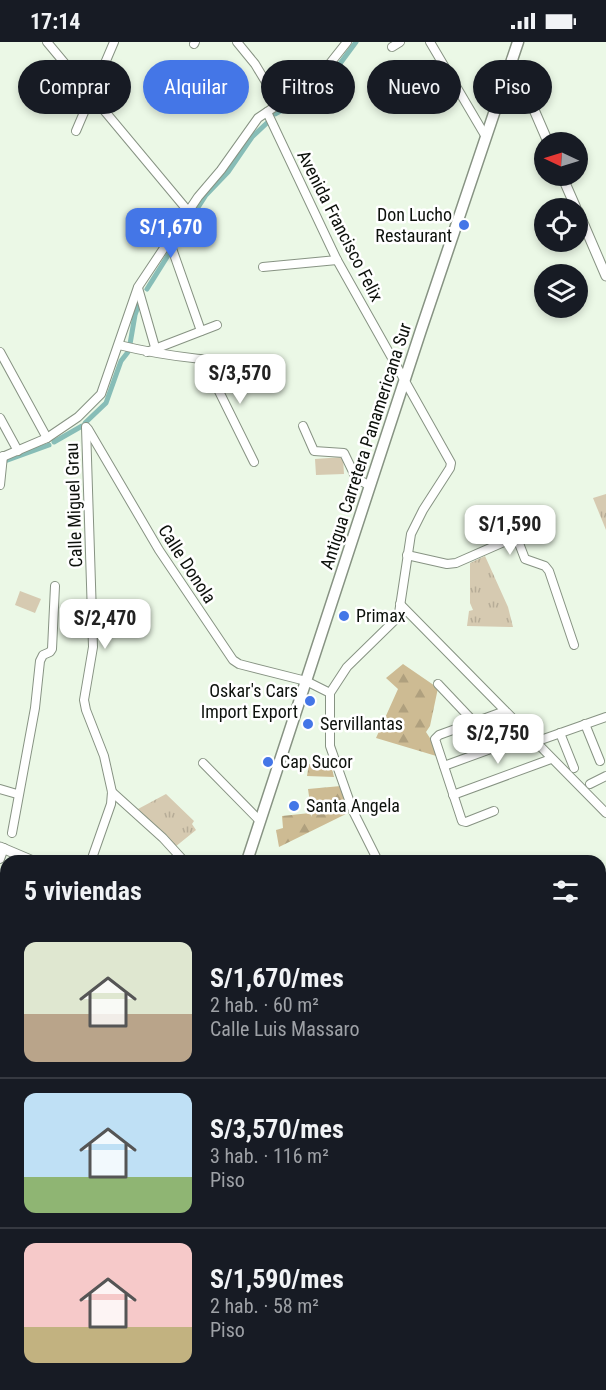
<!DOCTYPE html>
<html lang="es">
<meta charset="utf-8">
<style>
body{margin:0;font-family:"Roboto Condensed",sans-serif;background:#20242c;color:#f1f3f6;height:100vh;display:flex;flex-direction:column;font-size:22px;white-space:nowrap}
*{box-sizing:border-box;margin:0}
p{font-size:20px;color:#9ea1a6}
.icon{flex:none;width:33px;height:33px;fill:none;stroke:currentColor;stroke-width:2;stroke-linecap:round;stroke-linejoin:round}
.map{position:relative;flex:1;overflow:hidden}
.side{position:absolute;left:0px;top:813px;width:606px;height:536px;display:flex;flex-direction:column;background:#171b24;border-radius:18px 18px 0 0;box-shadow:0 3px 9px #0003}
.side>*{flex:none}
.hud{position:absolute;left:18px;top:18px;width:570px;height:54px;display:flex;gap:12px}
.needle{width:39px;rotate:274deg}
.controls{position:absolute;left:534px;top:90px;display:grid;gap:12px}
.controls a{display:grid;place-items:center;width:54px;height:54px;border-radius:50%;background:#171b24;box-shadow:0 3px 9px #0003;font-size:30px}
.price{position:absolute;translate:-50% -51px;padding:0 14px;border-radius:12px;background:#fff;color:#222;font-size:20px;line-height:39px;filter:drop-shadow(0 2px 3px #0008)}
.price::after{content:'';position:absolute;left:50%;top:36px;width:18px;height:14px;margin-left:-9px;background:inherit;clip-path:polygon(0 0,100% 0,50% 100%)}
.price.on{background:#4476e7;color:#fff}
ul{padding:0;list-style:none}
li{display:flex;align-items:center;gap:18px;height:150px;padding:0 24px}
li+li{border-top:2px solid #363941}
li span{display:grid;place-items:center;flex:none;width:168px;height:120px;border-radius:12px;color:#555}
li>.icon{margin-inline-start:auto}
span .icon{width:72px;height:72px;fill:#fffc;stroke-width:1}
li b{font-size:26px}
h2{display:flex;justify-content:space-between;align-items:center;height:72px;padding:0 24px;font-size:26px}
.chip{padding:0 21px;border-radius:27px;background:#171b24;box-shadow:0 3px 9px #0003;font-size:21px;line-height:54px}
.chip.on{background:#4476e7;color:#fff}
.status{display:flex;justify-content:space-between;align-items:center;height:42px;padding:0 30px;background:#171b24;direction:ltr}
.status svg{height:16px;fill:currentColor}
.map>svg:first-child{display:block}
</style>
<div class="status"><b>17:14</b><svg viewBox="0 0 49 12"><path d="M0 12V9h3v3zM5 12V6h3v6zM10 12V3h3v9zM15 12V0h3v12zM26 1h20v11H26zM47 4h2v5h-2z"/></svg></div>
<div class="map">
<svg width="606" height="1348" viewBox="0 0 606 1348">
<defs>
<pattern id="forest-firs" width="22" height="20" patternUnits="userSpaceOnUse" patternTransform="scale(1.5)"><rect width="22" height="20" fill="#cdbb93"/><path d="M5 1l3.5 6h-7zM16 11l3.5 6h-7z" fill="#afa07e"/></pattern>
<pattern id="park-tufts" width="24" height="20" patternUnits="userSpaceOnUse" patternTransform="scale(1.5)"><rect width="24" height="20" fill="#d6cab1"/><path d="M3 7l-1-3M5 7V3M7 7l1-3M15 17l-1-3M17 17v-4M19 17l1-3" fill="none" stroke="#b6ac97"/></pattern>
</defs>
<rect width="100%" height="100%" fill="#ebf8e6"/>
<g fill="#d6cab1">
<path d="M 343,415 L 344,432 L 316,433 L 315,417 Z"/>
<path d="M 20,549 L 41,557 L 35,571 L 15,563 Z"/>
</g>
<g fill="url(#forest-firs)">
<path d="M 403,622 L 438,646 L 430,684 L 426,690 L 443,716 L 376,696 L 398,647 L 386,636 Z"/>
<path d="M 309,722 L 331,723 L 334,735 L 307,734 Z"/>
<path d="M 341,744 L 350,770 L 279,805 L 276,788 L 283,786 L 282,774 L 310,771 L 312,775 L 308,747 Z"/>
</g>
<g fill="url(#park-tufts)">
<path d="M 606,452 L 606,488 L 593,456 Z"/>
<path d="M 485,514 L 508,565 L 513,585 L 467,584 L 469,569 L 473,568 L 470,561 L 470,521 Z"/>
<path d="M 166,752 L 194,779 L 192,782 L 196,788 L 175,805 L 138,767 Z"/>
</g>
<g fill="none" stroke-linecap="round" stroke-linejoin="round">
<g stroke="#87bdb7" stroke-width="5">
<path d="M 275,72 L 322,46 L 356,0"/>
<path d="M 177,198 L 206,153 L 228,130 L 252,95 L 268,80"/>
<path d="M 147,247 L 172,207"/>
<path d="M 130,302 L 135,273 L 139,262"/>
<path d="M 85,381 L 106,361 L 121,319 L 128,310"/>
<path d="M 54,400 L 82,384"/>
<path d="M 5,419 L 49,403"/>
</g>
<g stroke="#879383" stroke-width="10">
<g id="minor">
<path d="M 47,0 L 188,169"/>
<path d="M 237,0 L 255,22 L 279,62"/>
<path d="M 430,0 L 486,95"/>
<path d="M 194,2 L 195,0"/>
<path d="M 392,5 L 400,0"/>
<path d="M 267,70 L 337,218 L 451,421 L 450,426 L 423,468 L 411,492 L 399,571 L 394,579 L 347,625 L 330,651"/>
<path d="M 76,89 L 114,0"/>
<path d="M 169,198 L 201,289"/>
<path d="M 263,225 L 337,218"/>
<path d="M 138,246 L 155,305"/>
<path d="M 119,303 C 171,316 223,320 277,322"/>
<path d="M 0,310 L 47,396"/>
<path d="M 147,310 L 217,283"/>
<path d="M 204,319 L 254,420"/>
<path d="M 0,376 L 18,409"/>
<path d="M 303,384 L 314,409 L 344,411 L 356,436 L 370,444"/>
<path d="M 86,385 L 93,605 L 84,658 L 86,668 L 104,714 L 112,750 L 111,762 L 91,819"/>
<path d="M 88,387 L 159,508 L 233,618 L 239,622 L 306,639 L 330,651"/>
<path d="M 0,416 L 47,396 L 78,375 L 101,352 L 138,245 L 198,155 L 221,128 L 258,76 L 279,62 L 312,44 L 347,0"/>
<path d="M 0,443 L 3,414"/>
<path d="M 407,513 L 447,522 L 456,521 L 513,496 L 517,496 L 525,517 L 545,524 L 549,529 L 574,603"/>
<path d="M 400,562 L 606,771"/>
<path d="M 438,642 L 474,680"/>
<path d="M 330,651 L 330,704 L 353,769 L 378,819"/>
<path d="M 585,682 L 600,719"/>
<path d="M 560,691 L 574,726"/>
<path d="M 535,700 L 606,675"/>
<path d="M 203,721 L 260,779"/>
<path d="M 444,724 L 529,693"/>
<path d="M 590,742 L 606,734"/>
<path d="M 0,747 L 17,752"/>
<path d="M 112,750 L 163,796 L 184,819"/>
<path d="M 453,753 L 551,717"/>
<path d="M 494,769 L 466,780 L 462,779 L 435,697 L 439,693 L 505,669"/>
<path d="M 12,791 L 35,666 L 40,619 L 43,613 L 50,610 L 52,607 L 55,544"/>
<path d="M 0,817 L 4,806"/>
<path d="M 0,951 L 6,951"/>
<path d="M 0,997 L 6,1007"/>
<path d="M 600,1003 L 606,998"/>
<path d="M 0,1041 L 6,1021"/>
<path d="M 600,1196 L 606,1203"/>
<path d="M 311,1342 L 318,1348"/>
<path d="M 399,1342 L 399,1348"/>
<path d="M 426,1342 L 429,1348"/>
<path d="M 472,1342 L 475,1348"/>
<path d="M 566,1342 L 570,1348"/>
<path d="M 149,1348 L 150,1342"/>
</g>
</g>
<g stroke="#879383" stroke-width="11">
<g id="major">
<path d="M 512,17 L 548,100"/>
<path d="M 562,134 L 576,166"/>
<path d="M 578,169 L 606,234"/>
<path d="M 0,805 L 33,819"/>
<path d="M 0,874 L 6,877"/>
</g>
</g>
<g stroke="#879383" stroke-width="13">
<g id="highway">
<path d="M 247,819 L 421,288 L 518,0"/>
<path d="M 74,1348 L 76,1342"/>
</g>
</g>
<use href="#minor" stroke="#fff" stroke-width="8"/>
<use href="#major" stroke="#fff" stroke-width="9"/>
<use href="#highway" stroke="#fff" stroke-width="10"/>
</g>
<g fill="#4476e7" stroke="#fff" stroke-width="2">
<circle cx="464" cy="183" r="6"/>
<circle cx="344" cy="574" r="6"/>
<circle cx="310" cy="659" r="6"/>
<circle cx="308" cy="682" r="6"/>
<circle cx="268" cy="720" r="6"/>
<circle cx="294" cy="764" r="6"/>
</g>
<g text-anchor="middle" stroke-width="5" stroke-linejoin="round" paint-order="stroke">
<g font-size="18" fill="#0d110c" stroke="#fff" text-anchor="start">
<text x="452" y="179" text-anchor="end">Don Lucho<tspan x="452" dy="21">Restaurant</tspan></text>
<text x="356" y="580">Primax</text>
<text x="298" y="655" text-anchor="end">Oskar's Cars<tspan x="298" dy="21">Import Export</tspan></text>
<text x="320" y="688">Servillantas</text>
<text x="280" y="726">Cap Sucor</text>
<text x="306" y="770">Santa Angela</text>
</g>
<g font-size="18" fill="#0d110c" stroke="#fff">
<text transform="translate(340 184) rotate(63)" y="6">Avenida Francisco Felix</text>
<text transform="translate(366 404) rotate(-72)" y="6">Antigua Carretera Panamericana Sur</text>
<text transform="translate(74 463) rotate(-92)" y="6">Calle Miguel Grau</text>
<text transform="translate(187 522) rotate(57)" y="6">Calle Donola</text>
</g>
</g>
</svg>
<div class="controls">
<a><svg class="needle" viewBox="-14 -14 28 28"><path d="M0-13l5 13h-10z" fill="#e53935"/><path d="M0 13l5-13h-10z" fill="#9ea1a6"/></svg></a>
<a><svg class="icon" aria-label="locate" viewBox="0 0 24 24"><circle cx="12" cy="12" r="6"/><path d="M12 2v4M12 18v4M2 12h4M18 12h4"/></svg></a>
<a><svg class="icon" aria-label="layers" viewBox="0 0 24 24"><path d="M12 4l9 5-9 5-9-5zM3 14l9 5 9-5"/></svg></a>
</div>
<b class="price on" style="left:171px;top:217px">S/1,670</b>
<b class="price" style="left:240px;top:363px">S/3,570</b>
<b class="price" style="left:510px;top:514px">S/1,590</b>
<b class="price" style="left:105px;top:608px">S/2,470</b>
<b class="price" style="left:498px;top:723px">S/2,750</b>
<div class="hud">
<a class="chip">Comprar</a>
<a class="chip on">Alquilar</a>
<a class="chip">Filtros</a>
<a class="chip">Nuevo</a>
<a class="chip">Piso</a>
</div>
<section class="side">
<h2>5 viviendas<svg class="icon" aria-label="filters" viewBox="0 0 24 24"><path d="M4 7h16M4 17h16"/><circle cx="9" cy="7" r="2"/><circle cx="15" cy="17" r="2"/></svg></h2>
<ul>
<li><span style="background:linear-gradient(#dfe7d0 60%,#b9a48a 0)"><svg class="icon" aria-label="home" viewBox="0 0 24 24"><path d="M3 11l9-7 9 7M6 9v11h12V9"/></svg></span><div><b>S/1,670/mes</b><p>2 hab. · 60 m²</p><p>Calle Luis Massaro</p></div></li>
<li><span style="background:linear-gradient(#bfe0f5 70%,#8fb573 0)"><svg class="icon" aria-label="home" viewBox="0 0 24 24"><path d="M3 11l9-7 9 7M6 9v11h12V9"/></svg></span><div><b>S/3,570/mes</b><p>3 hab. · 116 m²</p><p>Piso</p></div></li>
<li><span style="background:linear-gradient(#f6c9c9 70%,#c2b280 0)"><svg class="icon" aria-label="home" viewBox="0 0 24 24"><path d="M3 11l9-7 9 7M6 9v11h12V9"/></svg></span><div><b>S/1,590/mes</b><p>2 hab. · 58 m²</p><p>Piso</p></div></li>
</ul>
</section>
</div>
